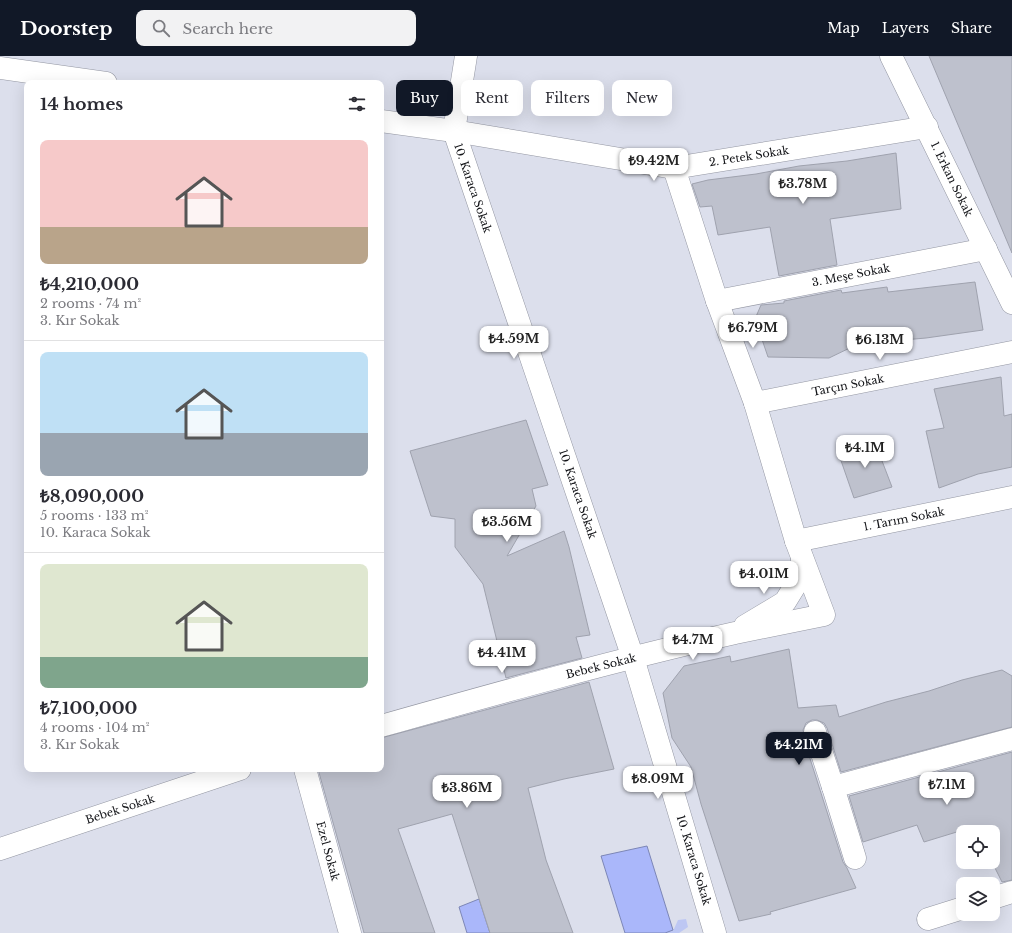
<!DOCTYPE html>
<meta charset="utf-8">
<style>
body{margin:0;font-family:"Libre Baskerville",serif;background:#f2f2f3;color:#2b2b33;height:100vh;display:flex;flex-direction:column;font-size:15px;white-space:nowrap}
*{box-sizing:border-box;margin:0}
p{font-size:13px;color:#7c7c81}
.icon{flex:none;width:22px;height:22px;fill:none;stroke:currentColor;stroke-width:2;stroke-linecap:round;stroke-linejoin:round}
.map{position:relative;flex:1;overflow:hidden}
.sheet{position:absolute;left:24px;top:24px;width:360px;height:692px;display:flex;flex-direction:column;background:#fff;border-radius:8px;box-shadow:0 4px 16px #0002}
.sheet>*{flex:none}
.top-card{position:absolute;left:396px;top:24px;width:380px;height:36px;display:flex;gap:8px}
.fabs{position:absolute;left:956px;top:769px;display:grid;gap:8px}
.fabs a{display:grid;place-items:center;width:44px;height:44px;border-radius:8px;background:#fff;box-shadow:0 4px 16px #0002;font-size:20px}
.price{position:absolute;translate:-50% -34px;padding:0 9px;border-radius:8px;background:#fff;color:#222;font-size:13px;line-height:26px;filter:drop-shadow(0 1px 2px #0008)}
.price::after{content:'';position:absolute;left:50%;top:24px;width:12px;height:9px;margin-left:-6px;background:inherit;clip-path:polygon(0 0,100% 0,50% 100%)}
.price.on{background:#111827;color:#fff}
ul{padding:0;list-style:none}
li{display:grid;align-content:center;gap:8px;height:212px;padding:0 16px}
li+li{border-top:1px solid #e1e1e2}
li span{display:grid;place-items:center;height:124px;border-radius:8px;color:#555}
li>.icon{margin-inline-start:auto}
span .icon{width:72px;height:72px;fill:#fffc;stroke-width:1}
li b{font-size:17px}
h2{display:flex;justify-content:space-between;align-items:center;height:48px;padding:0 16px;font-size:17px}
.pill{padding:0 14px;border-radius:8px;background:#fff;box-shadow:0 4px 16px #0002;font-size:14px;line-height:36px}
.pill.on{background:#111827;color:#fff}
header{display:flex;align-items:center;gap:24px;box-sizing:border-box;height:56px;padding:0 20px;background:#111827;color:#fff}
header strong{font-size:19px}
nav{display:flex;gap:22px;margin-inline-start:auto;font-size:14px}
.search{width:280px;height:36px;background:#f2f2f3;display:flex;align-items:center;gap:10px;box-sizing:border-box;padding:0 14px;border-radius:8px;color:#7c7c81;font-size:15px}
.map>svg:first-child{display:block}
</style>
<header>
<strong>Doorstep</strong>
<div class="search"><svg class="icon" aria-label="search" viewBox="0 0 24 24"><circle cx="10" cy="10" r="6"/><path d="M15 15l6 6"/></svg>Search here</div>
<nav><a>Map</a><a>Layers</a><a>Share</a></nav>
</header>
<div class="map">
<svg width="1012" height="877" viewBox="0 0 1012 877">
<rect width="100%" height="100%" fill="#dcdfec"/>
<path fill="#bdc7f3" d="M 686,863 L 688,871 L 679,877 L 665,877 L 674,873 L 678,864 Z"/>
<g fill="#aab7fa" stroke="#7c86b6">
<path d="M 647,790 L 673,874 L 665,877 L 625,877 L 601,800 Z"/>
<path d="M 479,843 L 490,877 L 467,877 L 459,851 Z"/>
</g>
<g fill="#bec1cd" stroke="#9fa2ae">
<path d="M 929,0 L 1012,0 L 1012,197 Z"/>
<path d="M 896,97 L 901,153 L 830,163 L 837,209 L 779,220 L 770,171 L 718,179 L 712,150 L 700,151 L 692,128 L 708,124 L 756,118 L 799,110 L 847,105 Z"/>
<path d="M 975,226 L 983,274 L 926,282 L 858,288 L 829,302 L 768,301 L 755,263 L 761,249 L 784,247 L 784,245 L 841,234 L 842,237 L 887,231 L 888,236 Z"/>
<path d="M 1001,321 L 1004,360 L 1012,358 L 1012,411 L 978,418 L 939,432 L 926,375 L 944,372 L 934,333 Z"/>
<path d="M 526,364 L 548,429 L 532,433 L 536,450 L 507,500 L 564,475 L 569,491 L 590,579 L 576,581 L 582,602 L 506,622 L 483,528 L 455,491 L 455,463 L 431,460 L 410,395 Z"/>
<path d="M 874,384 L 892,431 L 854,442 L 838,396 Z"/>
<path d="M 789,593 L 798,652 L 836,649 L 839,661 L 886,646 L 929,635 L 962,624 L 1002,614 L 1012,620 L 1012,671 L 841,716 L 827,672 L 824,667 L 817,664 L 812,664 L 806,667 L 803,674 L 806,690 L 843,806 L 847,812 L 856,832 L 770,856 L 771,858 L 739,865 L 701,748 L 691,711 L 672,682 L 663,637 L 684,610 L 730,600 L 731,606 Z"/>
<path d="M 589,626 L 614,713 L 564,723 L 528,732 L 546,804 L 573,877 L 490,877 L 452,758 L 398,773 L 435,877 L 364,877 L 318,713 L 381,713 L 381,682 Z"/>
<path d="M 1012,696 L 1012,824 L 1002,826 L 992,806 L 993,806 L 993,776 L 976,776 L 973,771 L 924,786 L 917,769 L 863,786 L 849,740 Z"/>
</g>
<g fill="none" stroke-linecap="round" stroke-linejoin="round">
<g stroke="#9396a2" stroke-width="23">
<g id="minor">
<path d="M 466,0 L 454,75 L 633,602 L 715,877"/>
<path d="M 891,0 L 1012,247"/>
<path d="M 0,12 L 106,27"/>
<path d="M 381,65 L 454,75 L 674,112 L 927,71"/>
<path d="M 717,245 L 986,193"/>
<path d="M 755,347 L 1012,296"/>
<path d="M 796,485 L 1012,441"/>
<path d="M 745,570 L 785,546 L 801,520 L 802,502"/>
<path d="M 381,670 C 498,637 616,604 735,577 C 764,571 794,565 824,559 L 796,485 L 755,347 L 717,245 L 674,112"/>
<path d="M 818,686 L 815,676 L 833,731"/>
<path d="M 305,713 L 350,877"/>
<path d="M 0,793 L 240,713"/>
<path d="M 855,802 L 833,731 L 1012,683"/>
<path d="M 993,842 L 1012,836"/>
<path d="M 928,863 L 963,852"/>
</g>
</g>
<use href="#minor" stroke="#fff" stroke-width="22"/>
</g>
<g text-anchor="middle" stroke-width="3" stroke-linejoin="round" paint-order="stroke">
<g font-size="11" fill="#121317" stroke="#fff">
<text transform="translate(749 100) rotate(-9)" y="4">2. Petek Sokak</text>
<text transform="translate(952 123) rotate(64)" y="4">1. Erkan Sokak</text>
<text transform="translate(473 132) rotate(71)" y="4">10. Karaca Sokak</text>
<text transform="translate(851 219) rotate(-11)" y="4">3. Meşe Sokak</text>
<text transform="translate(848 329) rotate(-11)" y="4">Tarçın Sokak</text>
<text transform="translate(578 438) rotate(71)" y="4">10. Karaca Sokak</text>
<text transform="translate(904 463) rotate(-11)" y="4">1. Tarım Sokak</text>
<text transform="translate(601 610) rotate(-14)" y="4">Bebek Sokak</text>
<text transform="translate(120 753) rotate(-18)" y="4">Bebek Sokak</text>
<text transform="translate(328 795) rotate(75)" y="4">Ezel Sokak</text>
<text transform="translate(694 804) rotate(73)" y="4">10. Karaca Sokak</text>
</g>
</g>
</svg>
<div class="fabs">
<a><svg class="icon" aria-label="locate" viewBox="0 0 24 24"><circle cx="12" cy="12" r="6"/><path d="M12 2v4M12 18v4M2 12h4M18 12h4"/></svg></a>
<a><svg class="icon" aria-label="layers" viewBox="0 0 24 24"><path d="M12 4l9 5-9 5-9-5zM3 14l9 5 9-5"/></svg></a>
</div>
<b class="price" style="left:654px;top:126px">₺9.42M</b>
<b class="price" style="left:803px;top:149px">₺3.78M</b>
<b class="price" style="left:753px;top:293px">₺6.79M</b>
<b class="price" style="left:514px;top:304px">₺4.59M</b>
<b class="price" style="left:880px;top:305px">₺6.13M</b>
<b class="price" style="left:865px;top:413px">₺4.1M</b>
<b class="price" style="left:507px;top:487px">₺3.56M</b>
<b class="price" style="left:764px;top:539px">₺4.01M</b>
<b class="price" style="left:693px;top:605px">₺4.7M</b>
<b class="price" style="left:502px;top:618px">₺4.41M</b>
<b class="price on" style="left:799px;top:710px">₺4.21M</b>
<b class="price" style="left:658px;top:744px">₺8.09M</b>
<b class="price" style="left:947px;top:750px">₺7.1M</b>
<b class="price" style="left:467px;top:753px">₺3.86M</b>
<div class="top-card">
<a class="pill on">Buy</a>
<a class="pill">Rent</a>
<a class="pill">Filters</a>
<a class="pill">New</a>
</div>
<section class="sheet">
<h2>14 homes<svg class="icon" aria-label="filters" viewBox="0 0 24 24"><path d="M4 7h16M4 17h16"/><circle cx="9" cy="7" r="2"/><circle cx="15" cy="17" r="2"/></svg></h2>
<ul>
<li><span style="background:linear-gradient(#f6c9c9 70%,#b9a48a 0)"><svg class="icon" aria-label="home" viewBox="0 0 24 24"><path d="M3 11l9-7 9 7M6 9v11h12V9"/></svg></span><div><b>₺4,210,000</b><p>2 rooms · 74 m²</p><p>3. Kır Sokak</p></div></li>
<li><span style="background:linear-gradient(#bfe0f5 65%,#9aa5b1 0)"><svg class="icon" aria-label="home" viewBox="0 0 24 24"><path d="M3 11l9-7 9 7M6 9v11h12V9"/></svg></span><div><b>₺8,090,000</b><p>5 rooms · 133 m²</p><p>10. Karaca Sokak</p></div></li>
<li><span style="background:linear-gradient(#dfe7d0 75%,#7fa58c 0)"><svg class="icon" aria-label="home" viewBox="0 0 24 24"><path d="M3 11l9-7 9 7M6 9v11h12V9"/></svg></span><div><b>₺7,100,000</b><p>4 rooms · 104 m²</p><p>3. Kır Sokak</p></div></li>
</ul>
</section>
</div>
